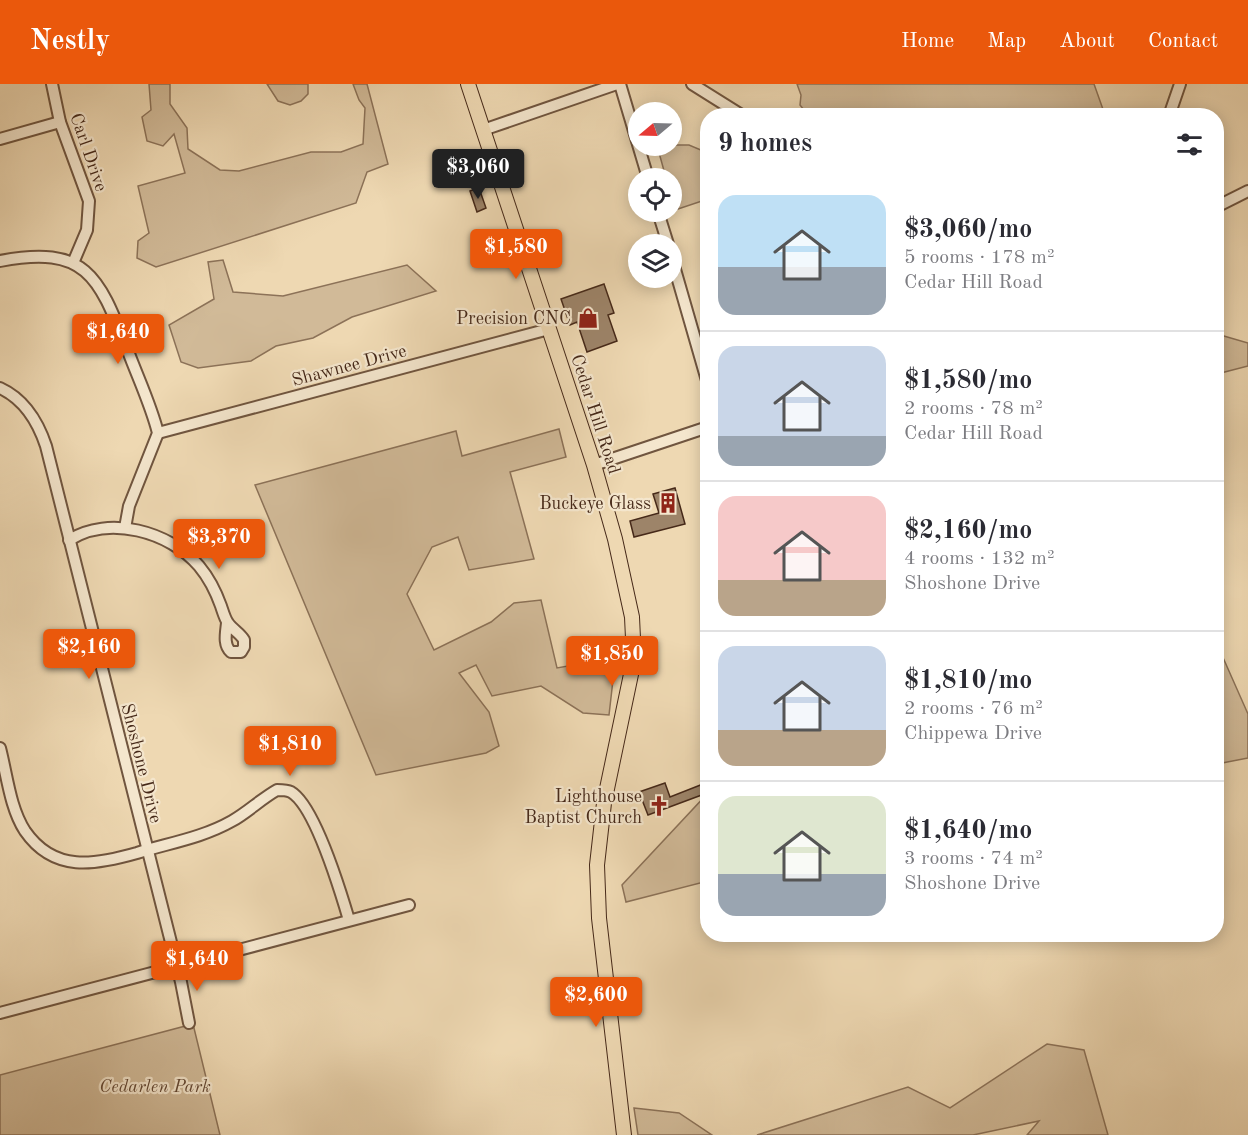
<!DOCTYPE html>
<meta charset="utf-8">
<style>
body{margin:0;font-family:"Old Standard TT",serif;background:#f2f2f3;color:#2b2b33;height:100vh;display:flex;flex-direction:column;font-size:22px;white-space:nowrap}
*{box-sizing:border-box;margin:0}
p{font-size:20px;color:#7c7c81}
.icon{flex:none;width:33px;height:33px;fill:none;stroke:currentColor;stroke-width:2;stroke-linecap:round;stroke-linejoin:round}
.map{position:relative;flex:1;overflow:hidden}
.side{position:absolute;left:700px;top:24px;width:524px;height:834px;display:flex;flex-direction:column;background:#fff;border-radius:24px;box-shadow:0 3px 15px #0003}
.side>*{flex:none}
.needle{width:39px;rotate:251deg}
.controls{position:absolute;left:628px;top:18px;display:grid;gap:12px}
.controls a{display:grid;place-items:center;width:54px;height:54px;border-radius:50%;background:#fff;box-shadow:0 3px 15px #0003;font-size:30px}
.price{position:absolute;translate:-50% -51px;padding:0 14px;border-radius:6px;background:#ea580c;color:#fff;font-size:20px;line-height:39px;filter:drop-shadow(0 2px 3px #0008)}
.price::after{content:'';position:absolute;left:50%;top:36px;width:18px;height:14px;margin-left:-9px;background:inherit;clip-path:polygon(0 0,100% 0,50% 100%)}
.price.current{background:#222;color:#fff}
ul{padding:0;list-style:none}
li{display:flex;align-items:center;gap:18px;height:150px;padding:0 18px}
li+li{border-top:2px solid #e1e1e2}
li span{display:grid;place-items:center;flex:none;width:168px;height:120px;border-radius:18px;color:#555}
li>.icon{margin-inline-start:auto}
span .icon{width:72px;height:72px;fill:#fffc;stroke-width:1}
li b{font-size:26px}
h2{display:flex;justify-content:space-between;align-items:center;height:72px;padding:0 18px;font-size:26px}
header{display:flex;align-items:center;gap:36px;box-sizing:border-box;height:84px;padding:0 30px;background:#ea580c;color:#fff}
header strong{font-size:28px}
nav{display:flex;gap:33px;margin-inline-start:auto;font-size:21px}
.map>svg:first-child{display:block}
</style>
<header>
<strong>Nestly</strong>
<nav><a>Home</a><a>Map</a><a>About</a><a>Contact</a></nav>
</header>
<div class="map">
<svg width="1248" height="1051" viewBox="0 0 1248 1051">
<rect width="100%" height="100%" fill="#eed8b2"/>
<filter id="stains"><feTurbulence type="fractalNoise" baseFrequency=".00333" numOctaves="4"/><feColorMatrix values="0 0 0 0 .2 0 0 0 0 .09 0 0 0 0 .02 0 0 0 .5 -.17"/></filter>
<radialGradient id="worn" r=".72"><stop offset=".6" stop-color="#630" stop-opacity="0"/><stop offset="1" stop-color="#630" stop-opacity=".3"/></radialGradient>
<g fill="#d1ba98" stroke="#8c7258" stroke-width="1.5">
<path d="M 149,0 L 170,0 L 170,20 L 187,44 L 188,65 L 220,86 L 239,87 L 311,68 L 341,68 L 363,60 L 365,24 L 359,16 L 353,0 L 367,0 L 388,80 L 367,88 L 356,119 L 156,183 L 137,174 L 138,157 L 149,149 L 138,102 L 185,89 L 174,50 L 163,62 L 147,57 L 142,33 L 151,26 Z"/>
<path d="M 267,0 L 308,0 L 308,10 L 301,17 L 290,21 L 278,17 Z"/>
<path d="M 797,0 L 1094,0 L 1105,31 L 808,31 L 800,21 L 801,11 Z"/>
<path d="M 673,61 L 689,61 L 708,69 L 708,115 L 675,126 L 672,115 L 672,94 L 666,94 L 658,65 Z"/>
<path d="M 223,176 L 233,208 L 283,212 L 407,181 L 436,207 L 352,233 L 313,254 L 276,262 L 251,277 L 198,284 L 181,278 L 169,241 L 214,215 L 208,178 Z"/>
<path d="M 1217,250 L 1248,259 L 1248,282 L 1217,290 Z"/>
<path d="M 559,345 L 566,373 L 510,388 L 534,475 L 469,486 L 458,453 L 432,463 L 407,510 L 434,566 L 491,538 L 514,519 L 541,516 L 557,584 L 591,578 L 590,566 L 617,561 L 609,631 L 583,629 L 541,602 L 492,612 L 476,581 L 459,589 L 489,628 L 499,662 L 486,669 L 376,691 L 255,401 L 456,347 L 462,372 Z"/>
<path d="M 1217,560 L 1248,630 L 1248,674 L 1217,680 Z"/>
<path d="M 708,709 L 708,797 L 626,818 L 622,801 Z"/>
<path d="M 193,940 L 220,1051 L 0,1051 L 0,991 Z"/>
<path d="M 1047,960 L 1084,966 L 1108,1051 L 1027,1051 L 1039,1037 L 973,1051 L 757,1051 L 908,1003 L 950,1024 Z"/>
<path d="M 634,1024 L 679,1029 L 712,1051 L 638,1051 Z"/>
</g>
<g fill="#9d8469" stroke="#462919" stroke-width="1.5">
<path d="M 479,104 L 486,124 L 477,128 L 470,107 Z"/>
<path d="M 604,200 L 614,229 L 608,231 L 617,257 L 587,268 L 577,238 L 570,241 L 561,215 Z"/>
<path d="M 675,404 L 685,440 L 634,453 L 630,437 L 659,429 L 653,410 Z"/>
<path d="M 665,699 L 670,713 L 703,700 L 707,709 L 648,731 L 639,708 Z"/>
</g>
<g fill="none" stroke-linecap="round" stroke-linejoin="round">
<g stroke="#70553f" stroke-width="14">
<g id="minor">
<path d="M 52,0 L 60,38 L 89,117 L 87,146 L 73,179"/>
<path d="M 620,0 L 648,94"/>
<path d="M 692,0 L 743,32"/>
<path d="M 1169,32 L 1180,0"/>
<path d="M 483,46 L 617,0"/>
<path d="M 0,55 L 60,38"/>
<path d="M 1216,123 L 1248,107"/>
<path d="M 658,128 L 668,160"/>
<path d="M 672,175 L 708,300"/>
<path d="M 0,177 C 88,160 99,194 128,267 C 138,294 151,321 158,349 L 129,422 L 125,444"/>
<path d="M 0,304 C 24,315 38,338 46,362 L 181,898 L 189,939"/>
<path d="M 158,349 L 549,245"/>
<path d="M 594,381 L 708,343"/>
<path d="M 69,456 C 109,431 169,447 199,482 C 209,494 216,508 221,522 C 223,528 225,535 228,539 C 233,546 240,549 244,556 L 244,563 L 241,568 L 231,568 C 223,561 226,549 227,539"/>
<path d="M 0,664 C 7,691 10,724 25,747 C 54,789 95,781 137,769 C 169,759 202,754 232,737 C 248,728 261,715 277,706 C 282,706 287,706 291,708 C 315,722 341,809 349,836"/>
<path d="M 0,929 L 409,821"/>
</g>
</g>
<g stroke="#462919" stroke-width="16">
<path id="major" d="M 468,0 L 594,381 L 615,455 L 632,533 L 634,576 L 604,719 L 597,781 L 599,834 L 624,1051"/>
</g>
<use href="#minor" stroke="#f4e6cd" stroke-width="10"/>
<use href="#major" stroke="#eed8b2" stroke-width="14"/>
</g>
<defs>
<g id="shop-bare" transform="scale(1.62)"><path d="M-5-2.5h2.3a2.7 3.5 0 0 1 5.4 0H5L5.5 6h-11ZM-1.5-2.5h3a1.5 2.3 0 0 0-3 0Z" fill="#8f2418" stroke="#f4e6cd" stroke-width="2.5" paint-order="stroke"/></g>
<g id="building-bare" transform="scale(1.62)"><path d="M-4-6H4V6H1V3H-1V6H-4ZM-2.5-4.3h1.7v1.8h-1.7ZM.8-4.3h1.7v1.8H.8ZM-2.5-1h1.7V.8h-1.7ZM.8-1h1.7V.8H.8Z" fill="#8f2418" stroke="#f4e6cd" stroke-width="2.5" paint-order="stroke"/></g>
<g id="church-bare" transform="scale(1.62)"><path d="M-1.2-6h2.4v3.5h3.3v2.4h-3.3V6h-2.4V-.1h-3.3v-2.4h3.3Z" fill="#8f2418" stroke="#f4e6cd" stroke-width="2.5" paint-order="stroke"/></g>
</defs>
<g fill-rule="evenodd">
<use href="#shop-bare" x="588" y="234"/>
<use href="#building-bare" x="668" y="419"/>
<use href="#church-bare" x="659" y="722"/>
</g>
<g text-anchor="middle" stroke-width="4.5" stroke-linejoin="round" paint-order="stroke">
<g font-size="18" fill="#462919" stroke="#f4e6cd">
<text transform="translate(89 68) rotate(71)" y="6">Carl Drive</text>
<text transform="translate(349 281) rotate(-15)" y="6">Shawnee Drive</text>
<text transform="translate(596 330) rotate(72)" y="6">Cedar Hill Road</text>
<text transform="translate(142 679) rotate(76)" y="6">Shoshone Drive</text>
</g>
<g font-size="18" fill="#462919" stroke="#f4e6cd" text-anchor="end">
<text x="571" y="240">Precision CNC</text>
<text x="651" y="425">Buckeye Glass</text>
<text x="642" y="718">Lighthouse<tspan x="642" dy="21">Baptist Church</tspan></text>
</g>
<g font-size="18" font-style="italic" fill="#624632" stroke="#f4e6cd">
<text x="155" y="1008">Cedarlen Park</text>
</g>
</g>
<rect width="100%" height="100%" filter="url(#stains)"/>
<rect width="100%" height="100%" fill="url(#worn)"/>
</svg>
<div class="controls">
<a><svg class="needle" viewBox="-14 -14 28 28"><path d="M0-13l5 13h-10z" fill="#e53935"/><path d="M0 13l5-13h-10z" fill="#7c7c81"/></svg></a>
<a><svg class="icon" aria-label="locate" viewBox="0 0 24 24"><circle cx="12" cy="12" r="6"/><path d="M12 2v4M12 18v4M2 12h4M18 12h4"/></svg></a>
<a><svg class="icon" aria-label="layers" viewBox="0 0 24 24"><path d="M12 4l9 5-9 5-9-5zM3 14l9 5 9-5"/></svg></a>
</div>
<b class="price current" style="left:478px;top:116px">$3,060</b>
<b class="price" style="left:516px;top:196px">$1,580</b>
<b class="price" style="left:118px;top:281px">$1,640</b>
<b class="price" style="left:219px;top:486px">$3,370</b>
<b class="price" style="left:89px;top:596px">$2,160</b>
<b class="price" style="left:612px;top:603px">$1,850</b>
<b class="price" style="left:290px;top:693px">$1,810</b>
<b class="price" style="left:197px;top:908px">$1,640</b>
<b class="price" style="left:596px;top:944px">$2,600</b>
<section class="side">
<h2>9 homes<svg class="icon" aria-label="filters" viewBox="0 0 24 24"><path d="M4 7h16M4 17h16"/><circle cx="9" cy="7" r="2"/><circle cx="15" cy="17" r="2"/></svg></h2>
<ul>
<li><span style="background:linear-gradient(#bfe0f5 60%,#9aa5b1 0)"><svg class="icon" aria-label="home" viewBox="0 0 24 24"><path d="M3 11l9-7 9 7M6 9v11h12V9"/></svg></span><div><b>$3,060/mo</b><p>5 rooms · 178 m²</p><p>Cedar Hill Road</p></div></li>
<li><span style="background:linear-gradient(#c9d6e8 75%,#9aa5b1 0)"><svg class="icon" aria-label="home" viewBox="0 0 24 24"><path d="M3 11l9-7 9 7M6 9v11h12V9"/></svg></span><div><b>$1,580/mo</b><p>2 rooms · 78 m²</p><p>Cedar Hill Road</p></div></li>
<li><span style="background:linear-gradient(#f6c9c9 70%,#b9a48a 0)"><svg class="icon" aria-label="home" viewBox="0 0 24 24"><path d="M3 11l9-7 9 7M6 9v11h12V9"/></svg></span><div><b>$2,160/mo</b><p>4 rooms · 132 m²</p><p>Shoshone Drive</p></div></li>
<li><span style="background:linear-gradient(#c9d6e8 70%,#b9a48a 0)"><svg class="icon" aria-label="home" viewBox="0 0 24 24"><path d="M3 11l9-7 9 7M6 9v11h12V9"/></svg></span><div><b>$1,810/mo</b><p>2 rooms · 76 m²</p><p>Chippewa Drive</p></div></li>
<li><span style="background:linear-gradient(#dfe7d0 65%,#9aa5b1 0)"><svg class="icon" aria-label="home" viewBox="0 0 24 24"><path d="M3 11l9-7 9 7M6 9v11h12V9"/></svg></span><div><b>$1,640/mo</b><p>3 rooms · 74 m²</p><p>Shoshone Drive</p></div></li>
</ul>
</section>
</div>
